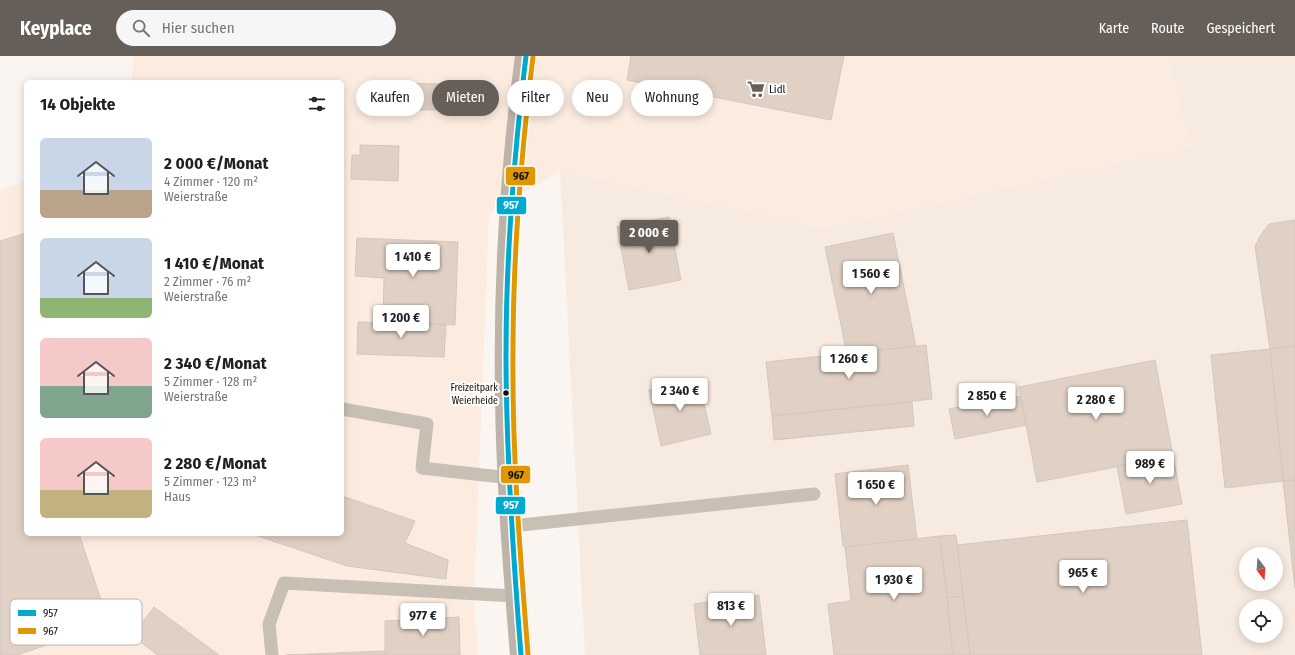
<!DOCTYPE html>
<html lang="de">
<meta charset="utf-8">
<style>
body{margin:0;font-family:"Fira Sans Condensed",sans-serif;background:#f6f6f6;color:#202124;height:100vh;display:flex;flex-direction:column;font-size:15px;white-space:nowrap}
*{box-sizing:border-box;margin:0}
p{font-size:13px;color:#757577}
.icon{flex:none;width:22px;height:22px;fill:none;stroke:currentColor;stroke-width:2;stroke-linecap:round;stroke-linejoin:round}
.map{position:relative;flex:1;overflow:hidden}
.panel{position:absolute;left:24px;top:24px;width:320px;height:456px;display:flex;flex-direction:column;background:#fff;border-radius:6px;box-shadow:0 2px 10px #0003}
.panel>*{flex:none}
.guide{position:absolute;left:356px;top:24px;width:380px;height:36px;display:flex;gap:8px}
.needle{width:26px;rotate:163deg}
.controls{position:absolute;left:1239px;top:491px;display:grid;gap:8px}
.controls a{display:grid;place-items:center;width:44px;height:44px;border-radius:50%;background:#fff;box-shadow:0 2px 10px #0003;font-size:20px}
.price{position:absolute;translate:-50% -34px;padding:0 9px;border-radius:4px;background:#fff;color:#222;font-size:13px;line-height:26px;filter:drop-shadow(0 1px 2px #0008)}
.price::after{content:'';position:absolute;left:50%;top:24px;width:12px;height:9px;margin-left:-6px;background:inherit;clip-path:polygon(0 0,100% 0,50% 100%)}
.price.active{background:#655e59;color:#fff}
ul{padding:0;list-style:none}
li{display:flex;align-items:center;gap:12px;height:100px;padding:0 16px}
li span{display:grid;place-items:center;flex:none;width:112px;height:80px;border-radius:6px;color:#555}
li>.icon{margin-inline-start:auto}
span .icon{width:48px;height:48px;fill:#fffc;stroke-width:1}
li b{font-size:17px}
h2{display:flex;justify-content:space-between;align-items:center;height:48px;padding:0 16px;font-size:17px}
.chip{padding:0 14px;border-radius:18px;background:#fff;box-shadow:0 2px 10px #0003;font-size:14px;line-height:36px}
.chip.active{background:#655e59;color:#fff}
header{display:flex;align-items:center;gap:24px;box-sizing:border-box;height:56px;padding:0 20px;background:#655e59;color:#fff}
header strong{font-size:19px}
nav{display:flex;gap:22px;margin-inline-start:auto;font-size:14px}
.search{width:280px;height:36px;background:#f6f6f6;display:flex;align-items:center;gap:10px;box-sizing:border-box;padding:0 14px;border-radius:22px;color:#757577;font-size:15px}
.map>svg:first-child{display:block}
</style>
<header>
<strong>Keyplace</strong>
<div class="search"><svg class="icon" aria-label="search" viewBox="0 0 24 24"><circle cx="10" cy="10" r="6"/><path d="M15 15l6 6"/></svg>Hier suchen</div>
<nav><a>Karte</a><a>Route</a><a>Gespeichert</a></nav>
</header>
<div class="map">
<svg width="1295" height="599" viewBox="0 0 1295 599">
<rect width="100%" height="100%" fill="#faf5f1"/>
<path fill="#fcece0" d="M 134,0 L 1168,0 L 1189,91 L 826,172 L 560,115 L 489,158 L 474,543 L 478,599 L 0,599 L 0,134 L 26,125 L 26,478 L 342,478 L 342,26 L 131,26 Z"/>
<path fill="#f7eae0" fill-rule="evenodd" d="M 1168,0 L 1295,0 L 1295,599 L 585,599 L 560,115 L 826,172 L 1189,91 ZM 1246,498 L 1276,498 L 1276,528 L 1246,528 ZM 1246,550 L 1276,550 L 1276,580 L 1246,580 Z"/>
<g fill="#e1d1c4" stroke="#cfc8c3">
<path d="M 631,0 L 844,0 L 831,64 L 627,24 Z"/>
<path d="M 392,27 L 448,28 L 448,54 L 392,54 Z"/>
<path d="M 360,89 L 399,90 L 398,125 L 351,123 L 352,99 L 360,99 Z"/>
<path d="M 669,161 L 681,224 L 629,234 L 617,171 Z"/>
<path d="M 1295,164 L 1295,290 L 1270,293 L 1255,190 L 1262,177 L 1269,168 Z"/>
<path d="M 26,177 L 26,478 L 79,478 L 109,568 L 17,599 L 0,599 L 0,185 Z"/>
<path d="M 893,177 L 916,291 L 847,298 L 825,191 Z"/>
<path d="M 357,182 L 458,186 L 455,269 L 383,266 L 384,222 L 355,220 Z"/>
<path d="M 358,266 L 446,269 L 444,301 L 357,298 Z"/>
<path d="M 926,289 L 932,343 L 772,360 L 766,306 Z"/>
<path d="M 1295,290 L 1295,424 L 1283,425 L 1270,293 Z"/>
<path d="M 1270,293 L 1283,425 L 1225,432 L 1211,299 Z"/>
<path d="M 1155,304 L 1173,400 L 1037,426 L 1019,331 Z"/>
<path d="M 698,323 L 711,378 L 661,390 L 649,334 Z"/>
<path d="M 1020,340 L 1026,369 L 955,383 L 949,353 Z"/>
<path d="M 912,346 L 914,370 L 774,384 L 772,360 Z"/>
<path d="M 1173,400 L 1182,448 L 1126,458 L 1117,410 Z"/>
<path d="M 908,409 L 917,483 L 845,491 L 843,490 L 835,418 Z"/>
<path d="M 1295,424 L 1295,532 L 1283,425 Z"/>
<path d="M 342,440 L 415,465 L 405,487 L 448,504 L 446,523 L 347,510 L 252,478 L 342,478 Z"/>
<path d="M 1187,464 L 1202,599 L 970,599 L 957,489 Z"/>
<path d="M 956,479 L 963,540 L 947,542 L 940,480 Z"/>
<path d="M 940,480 L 953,599 L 834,599 L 828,548 L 851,545 L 845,491 Z"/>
<path d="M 759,539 L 766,599 L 700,599 L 694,548 Z"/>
<path d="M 963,540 L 970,599 L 953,599 L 947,542 Z"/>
<path d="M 154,551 L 219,599 L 158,599 L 132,580 Z"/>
<path d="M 459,561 L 460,599 L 385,599 L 385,565 Z"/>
<path d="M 385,595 L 385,599 L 286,599 Z"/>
</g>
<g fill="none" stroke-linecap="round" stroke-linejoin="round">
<g stroke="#c8bfb5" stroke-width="13">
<path d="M 342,353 L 427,368 L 422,412 L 510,422"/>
<path d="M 512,470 L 814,438"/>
<path d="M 272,599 L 269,568 L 284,527 L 516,540"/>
</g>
<path stroke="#beb3a8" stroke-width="22" d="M 521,599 C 514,513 507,426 506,340 C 504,226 511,113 526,0"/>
<g stroke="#fff" stroke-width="8">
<path id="bus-1" d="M 521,599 C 513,499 506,398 506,298 C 506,198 514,99 526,0"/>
</g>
<g stroke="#fff" stroke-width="8">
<path id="bus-2" d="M 528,598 C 520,498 512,397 513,296 C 513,197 521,99 533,1"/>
</g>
<use href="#bus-1" stroke="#00a9ce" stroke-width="5"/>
<use href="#bus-2" stroke="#e09701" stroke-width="5"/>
</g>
<defs>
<g id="supermarket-bare" transform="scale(1.38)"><path d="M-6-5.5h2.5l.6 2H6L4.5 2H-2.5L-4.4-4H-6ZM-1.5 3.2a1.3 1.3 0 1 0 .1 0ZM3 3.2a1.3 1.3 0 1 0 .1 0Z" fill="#655e59" stroke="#fff" stroke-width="2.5" paint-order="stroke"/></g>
</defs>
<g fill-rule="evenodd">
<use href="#supermarket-bare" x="756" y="33"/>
</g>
<circle fill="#150d07" stroke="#fff" stroke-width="1.5" cx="506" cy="337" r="3.5"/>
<g text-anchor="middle" stroke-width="4" stroke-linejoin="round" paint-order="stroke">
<g font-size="10" fill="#150d07" stroke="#fff" text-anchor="end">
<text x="498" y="335">Freizeitpark<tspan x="498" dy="13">Weierheide</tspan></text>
</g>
<g font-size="11" fill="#150d07" stroke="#fff" text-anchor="start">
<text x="769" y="37">Lidl</text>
</g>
</g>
<rect x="10" y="543" width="132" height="46" rx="6" fill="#fff" stroke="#b9b6b5" stroke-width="1"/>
<rect x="18" y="554" width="18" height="6" fill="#00a9ce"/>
<rect x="18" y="572" width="18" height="6" fill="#e09701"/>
<g font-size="11" fill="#150d07">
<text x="43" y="561">957</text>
<text x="43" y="579">967</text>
</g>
<g stroke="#fff" stroke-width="1.5">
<rect x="505" y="110" width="31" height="20" rx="4" fill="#e09701"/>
<rect x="496" y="140" width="31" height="19" rx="4" fill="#00a9ce"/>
<rect x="500" y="409" width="31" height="19" rx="4" fill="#e09701"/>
<rect x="495" y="440" width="31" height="19" rx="4" fill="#00a9ce"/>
</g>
<g font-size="11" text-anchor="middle" font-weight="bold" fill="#fff">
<text x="511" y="153">957</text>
<text x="511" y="453">957</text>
</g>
<g font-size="11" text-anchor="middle" font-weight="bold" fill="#111">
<text x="521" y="124">967</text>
<text x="516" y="423">967</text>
</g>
</svg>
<div class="controls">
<a><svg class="needle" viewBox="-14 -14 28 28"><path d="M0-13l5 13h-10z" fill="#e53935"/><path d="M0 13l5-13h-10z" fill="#757577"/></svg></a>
<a><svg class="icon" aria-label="locate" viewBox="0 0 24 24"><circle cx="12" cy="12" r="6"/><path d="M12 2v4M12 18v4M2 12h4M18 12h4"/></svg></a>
</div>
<b class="price active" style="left:649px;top:198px">2 000 €</b>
<b class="price" style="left:413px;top:222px">1 410 €</b>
<b class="price" style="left:871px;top:239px">1 560 €</b>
<b class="price" style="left:401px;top:283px">1 200 €</b>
<b class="price" style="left:849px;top:324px">1 260 €</b>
<b class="price" style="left:680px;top:356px">2 340 €</b>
<b class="price" style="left:987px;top:361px">2 850 €</b>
<b class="price" style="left:1096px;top:365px">2 280 €</b>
<b class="price" style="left:1150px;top:429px">989 €</b>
<b class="price" style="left:876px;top:450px">1 650 €</b>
<b class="price" style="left:1083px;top:538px">965 €</b>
<b class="price" style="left:894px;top:545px">1 930 €</b>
<b class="price" style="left:731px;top:571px">813 €</b>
<b class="price" style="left:423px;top:581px">977 €</b>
<div class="guide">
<a class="chip">Kaufen</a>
<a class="chip active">Mieten</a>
<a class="chip">Filter</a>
<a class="chip">Neu</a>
<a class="chip">Wohnung</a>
</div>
<section class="panel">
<h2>14 Objekte<svg class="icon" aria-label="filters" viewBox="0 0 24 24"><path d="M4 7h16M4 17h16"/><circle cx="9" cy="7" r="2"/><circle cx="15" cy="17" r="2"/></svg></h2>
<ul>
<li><span style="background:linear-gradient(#c9d6e8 65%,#b9a48a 0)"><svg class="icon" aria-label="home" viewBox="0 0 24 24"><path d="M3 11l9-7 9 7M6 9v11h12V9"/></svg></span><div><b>2 000 €/Monat</b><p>4 Zimmer · 120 m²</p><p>Weierstraße</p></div></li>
<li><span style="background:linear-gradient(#c9d6e8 75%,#8fb573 0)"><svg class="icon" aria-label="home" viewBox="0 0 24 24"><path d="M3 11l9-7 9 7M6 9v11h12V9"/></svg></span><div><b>1 410 €/Monat</b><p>2 Zimmer · 76 m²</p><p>Weierstraße</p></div></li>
<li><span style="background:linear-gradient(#f6c9c9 60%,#7fa58c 0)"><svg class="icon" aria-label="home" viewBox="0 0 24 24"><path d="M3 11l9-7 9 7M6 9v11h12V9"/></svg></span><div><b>2 340 €/Monat</b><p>5 Zimmer · 128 m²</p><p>Weierstraße</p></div></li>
<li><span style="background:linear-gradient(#f6c9c9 65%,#c2b280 0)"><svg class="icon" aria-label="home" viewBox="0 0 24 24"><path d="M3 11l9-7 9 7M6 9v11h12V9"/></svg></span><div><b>2 280 €/Monat</b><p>5 Zimmer · 123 m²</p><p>Haus</p></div></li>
</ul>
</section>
</div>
